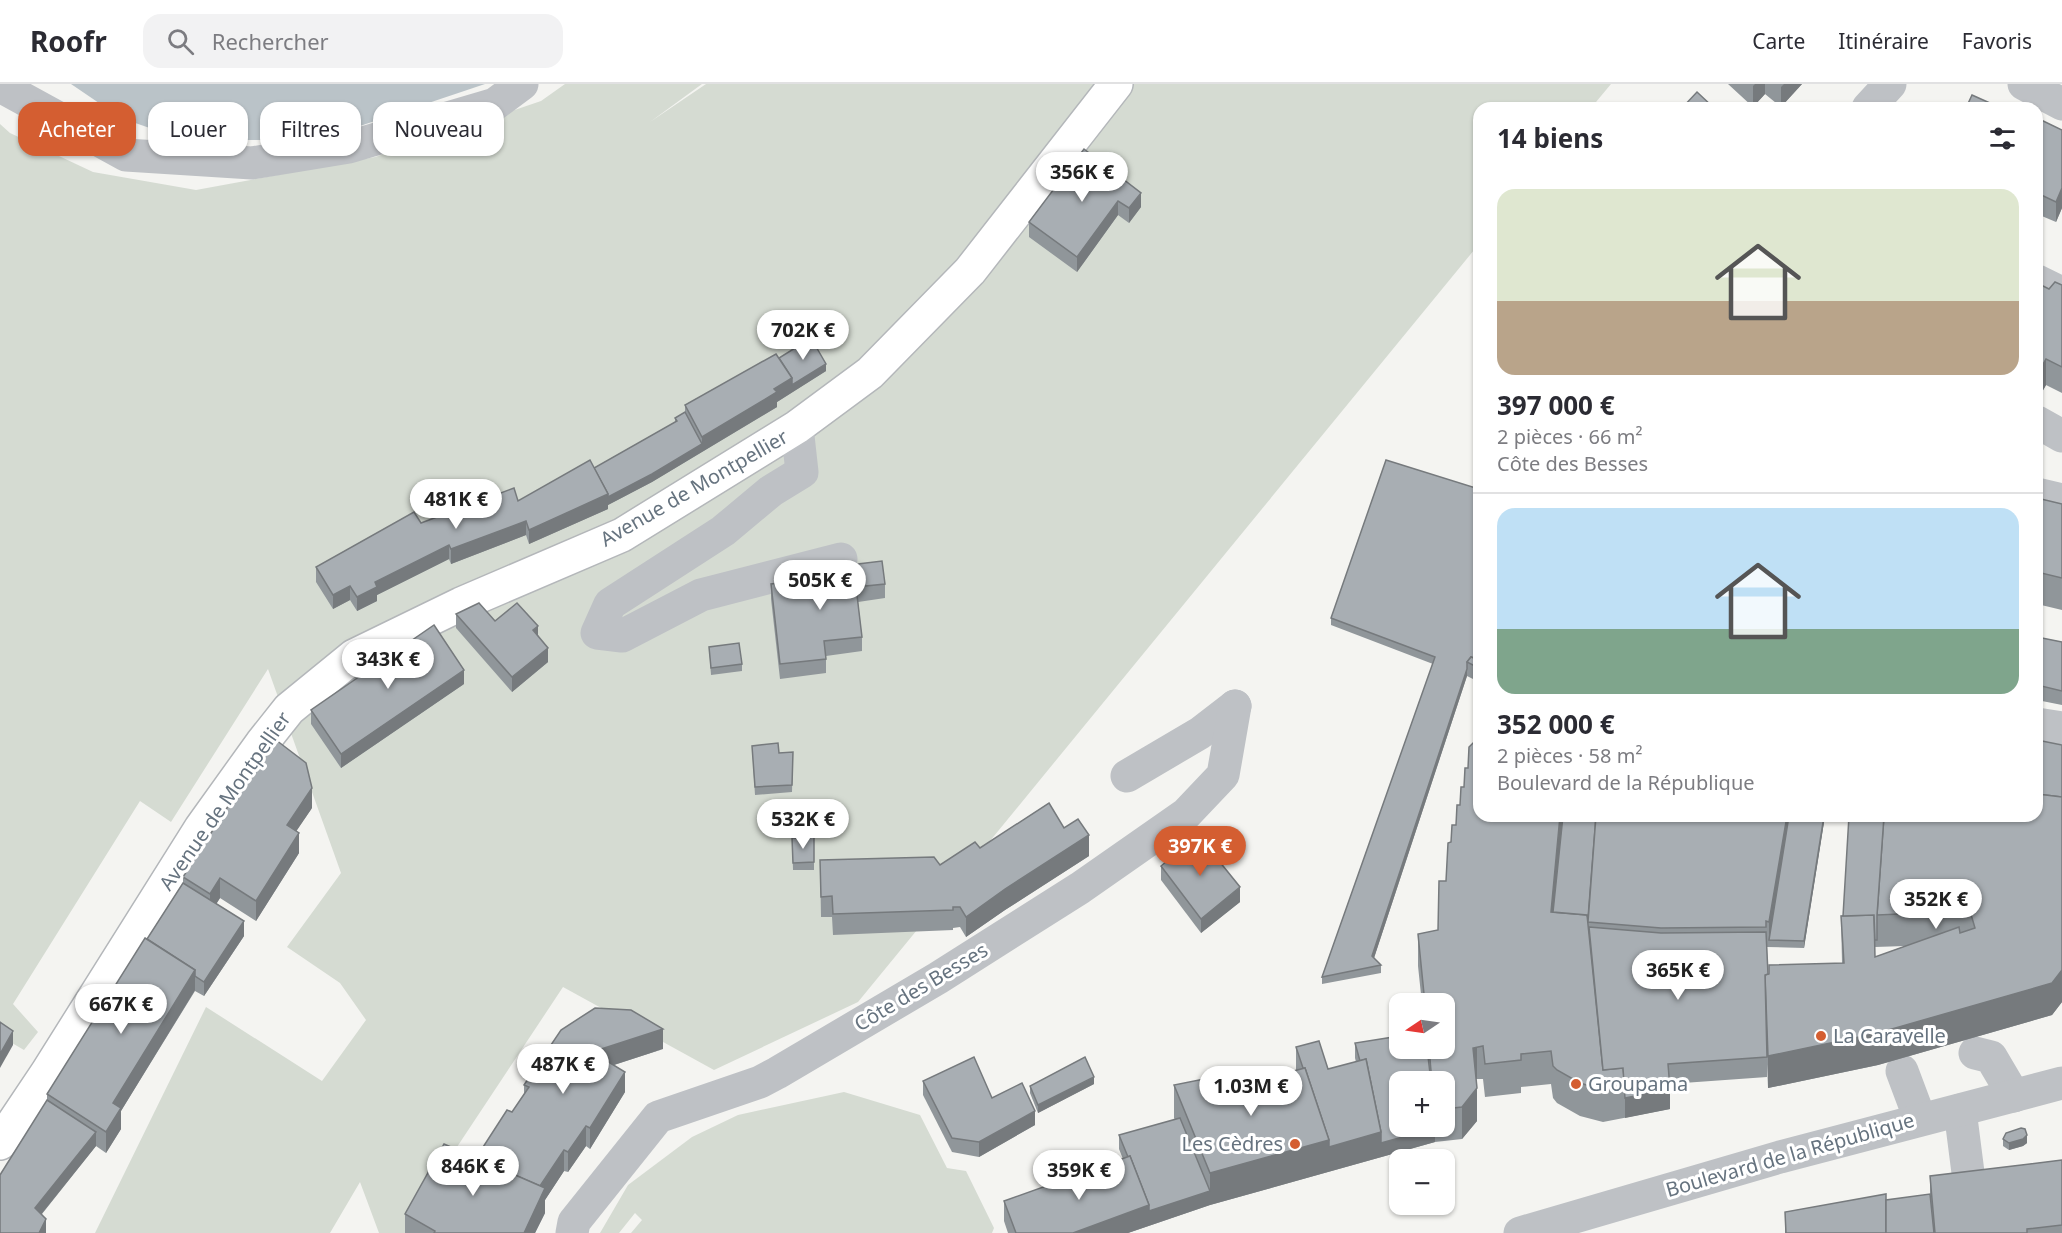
<!DOCTYPE html>
<html lang="fr">
<meta charset="utf-8">
<style>
body{margin:0;font-family:"Noto Sans",sans-serif;background:#f2f2f3;color:#2b2b33;height:100vh;display:flex;flex-direction:column;font-size:22px;white-space:nowrap}
*{box-sizing:border-box;margin:0}
p{font-size:20px;color:#7c7c81}
.icon{flex:none;width:33px;height:33px;fill:none;stroke:currentColor;stroke-width:2;stroke-linecap:round;stroke-linejoin:round}
.map{position:relative;flex:1;overflow:hidden}
.sheet{position:absolute;left:1473px;top:18px;width:570px;height:720px;display:flex;flex-direction:column;background:#fff;border-radius:18px;box-shadow:0 2px 4px #0004}
.sheet>*{flex:none}
.hud{position:absolute;left:18px;top:18px;width:570px;height:54px;display:flex;gap:12px}
.needle{width:39px;rotate:257deg}
.controls{position:absolute;left:1389px;top:909px;display:grid;gap:12px}
.controls a{display:grid;place-items:center;width:66px;height:66px;border-radius:12px;background:#fff;box-shadow:0 2px 4px #0004;font-size:30px}
.price{position:absolute;translate:-50% -51px;padding:0 14px;border-radius:21px;background:#fff;color:#222;font-size:20px;line-height:39px;filter:drop-shadow(0 2px 3px #0008)}
.price::after{content:'';position:absolute;left:50%;top:36px;width:18px;height:14px;margin-left:-9px;background:inherit;clip-path:polygon(0 0,100% 0,50% 100%)}
.price.active{background:#d45e31;color:#fff}
ul{padding:0;list-style:none}
li{display:grid;align-content:center;gap:12px;height:318px;padding:0 24px}
li+li{border-top:2px solid #e1e1e2}
li span{display:grid;place-items:center;height:186px;border-radius:18px;color:#555}
li>.icon{margin-inline-start:auto}
span .icon{width:108px;height:108px;fill:#fffc;stroke-width:1}
li b{font-size:26px}
h2{display:flex;justify-content:space-between;align-items:center;height:72px;padding:0 24px;font-size:26px}
.pill{padding:0 21px;border-radius:18px;background:#fff;box-shadow:0 2px 4px #0004;font-size:21px;line-height:54px}
.pill.active{background:#d45e31;color:#fff}
header{display:flex;align-items:center;gap:36px;box-sizing:border-box;height:84px;padding:0 30px;background:#fff;border-bottom:2px solid #e1e1e2}
header strong{font-size:28px}
nav{display:flex;gap:33px;margin-inline-start:auto;font-size:21px}
.search{width:420px;height:54px;background:#f2f2f3;display:flex;align-items:center;gap:15px;box-sizing:border-box;padding:0 21px;border-radius:18px;color:#7c7c81;font-size:22px}
.map>svg:first-child{display:block}
</style>
<header>
<strong>Roofr</strong>
<div class="search"><svg class="icon" aria-label="search" viewBox="0 0 24 24"><circle cx="10" cy="10" r="6"/><path d="M15 15l6 6"/></svg>Rechercher</div>
<nav><a>Carte</a><a>Itinéraire</a><a>Favoris</a></nav>
</header>
<div class="map">
<svg width="2062" height="1149" viewBox="0 0 2062 1149">
<rect width="100%" height="100%" fill="#f4f4f1"/>
<g fill="#d5dbd2">
<path d="M 565,0 L 702,0 L 650,38 L 706,0 L 1611,0 L 1591,24 L 1479,24 L 1479,160 L 858,918 L 714,986 L 563,903 L 455,1066 L 406,1149 L 379,1149 L 360,1098 L 330,1149 L 95,1149 L 206,923 L 322,997 L 366,936 L 340,899 L 287,863 L 341,789 L 268,585 L 171,738 L 140,717 L 13,920 L 38,948 L 24,966 L 0,952 L 0,40 L 10,49 L 93,88 L 196,106 L 375,73 L 541,17 Z"/>
<path d="M 844,1008 L 920,1031 L 947,1084 L 966,1087 L 994,1144 L 992,1149 L 631,1149 L 642,1136 L 635,1129 L 619,1149 L 600,1149 L 628,1101 L 692,1053 L 738,1031 Z"/>
</g>
<path fill="#bac3c8" d="M 71,0 L 485,0 L 354,44 L 263,56 L 184,56 L 121,34 Z"/>
<g fill="none" stroke-linecap="round" stroke-linejoin="round">
<g stroke="#b4b7ba" stroke-width="36">
<path id="major" d="M 0,1059 L 47,989 L 201,744 L 262,659 L 289,625 L 354,572 L 461,520 L 622,451 L 797,343 L 870,289 L 970,187 L 1116,0"/>
</g>
<g stroke="#bec1c5" stroke-width="33">
<path d="M 2024,0 L 2062,20"/>
<path d="M 0,2 L 126,71 L 252,79 L 349,63 L 495,20 L 522,0"/>
<path d="M 1868,24 L 1890,0"/>
<path d="M 2037,197 L 2062,209"/>
<path d="M 2037,338 L 2062,352"/>
<path d="M 797,343 L 802,388 L 771,407 L 723,447 L 610,520 L 597,549 L 622,552 L 701,511 L 841,475"/>
<path d="M 2037,410 L 2062,416"/>
<path d="M 2037,640 L 2062,644"/>
<path d="M 1127,692 L 1200,649 L 1235,622"/>
<path d="M 1975,969 L 1991,973 L 2014,1012"/>
<path d="M 1902,987 L 1920,1035"/>
<path d="M 1960,1026 L 1972,1120"/>
<path d="M 572,1149 L 574,1138 L 658,1033 L 760,998 L 777,989 L 938,894 L 1080,804 L 1186,730 L 1223,691 L 1235,622"/>
<path d="M 1520,1149 L 1780,1073 L 2062,999"/>
</g>
<use href="#major" stroke="#fff" stroke-width="33"/>
</g>
<g fill="#90969a" fill-rule="evenodd">
<path d="M 1728,0 L 1802,0 L 1781,23 L 1765,10 L 1753,23 Z"/>
<path d="M 2037,34 L 2062,46 L 2062,124 L 2056,138 L 2037,130 Z"/>
<path d="M 1084,65 L 1141,123 L 1129,139 L 1118,131 L 1077,188 L 1029,153 L 1029,138 Z"/>
<path d="M 2037,199 L 2049,205 L 2062,201 L 2062,309 L 2046,301 L 2042,308 L 2037,305 Z"/>
<path d="M 779,274 L 826,287 L 777,318 L 777,323 L 652,398 L 608,421 L 608,425 L 529,460 L 526,451 L 451,480 L 449,475 L 377,511 L 377,517 L 357,527 L 350,516 L 333,525 L 316,498 L 316,483 L 421,439 L 518,417 L 594,384 L 675,338 L 675,334 L 685,328 L 685,321 Z"/>
<path d="M 1479,405 L 1479,605 L 1475,596 L 1467,592 L 1374,874 L 1381,881 L 1381,889 L 1322,900 L 1322,893 L 1433,580 L 1331,541 L 1331,534 Z"/>
<path d="M 2037,414 L 2062,420 L 2062,526 L 2037,520 Z"/>
<path d="M 850,481 L 885,500 L 885,514 L 858,518 L 862,553 L 862,567 L 826,572 L 826,589 L 780,595 L 771,515 L 771,500 L 850,492 Z"/>
<path d="M 456,530 L 495,537 L 538,551 L 548,578 L 512,608 L 456,544 Z"/>
<path d="M 2037,553 L 2062,558 L 2062,621 L 2037,616 Z"/>
<path d="M 709,563 L 742,580 L 742,587 L 711,591 Z"/>
<path d="M 464,600 L 341,684 L 311,640 L 311,626 Z"/>
<path d="M 2062,661 L 2062,918 L 2052,931 L 1878,981 L 1768,1004 L 1767,980 L 1767,993 L 1669,1000 L 1670,1025 L 1603,1038 L 1580,1032 L 1557,1019 L 1553,1014 L 1551,1000 L 1521,1003 L 1521,1009 L 1485,1013 L 1483,995 L 1476,995 L 1477,1037 L 1462,1055 L 1435,1058 L 1210,1121 L 1128,1149 L 1008,1149 L 1004,1137 L 1004,1117 L 1123,1075 L 1119,1065 L 1119,1051 L 1175,1036 L 1174,1034 L 1174,1001 L 1256,997 L 1296,986 L 1296,963 L 1328,985 L 1356,978 L 1355,974 L 1355,959 L 1400,964 L 1444,964 L 1444,920 L 1422,920 L 1418,882 L 1418,850 L 1438,846 L 1446,797 L 1451,758 L 1456,741 L 1479,732 L 1825,732 L 1804,864 L 1767,863 L 1768,890 L 1842,879 L 1841,832 L 2037,732 ZM 1905,862 L 1875,873 L 1875,863 ZM 1400,998 L 1444,998 L 1444,1042 L 1400,1042 Z"/>
<path d="M 752,662 L 779,669 L 793,668 L 792,708 L 755,711 Z"/>
<path d="M 312,724 L 296,747 L 299,769 L 256,837 L 220,814 L 216,820 L 244,852 L 204,912 L 195,907 L 121,1027 L 121,1045 L 106,1069 L 96,1062 L 42,1130 L 46,1149 L 0,1149 L 47,1016 L 47,1010 L 183,799 L 183,793 Z"/>
<path d="M 1064,744 L 1089,772 L 1005,826 L 966,853 L 960,843 L 953,844 L 953,846 L 833,851 L 832,833 L 821,833 L 820,776 L 940,781 L 980,764 Z"/>
<path d="M 814,753 L 814,786 L 793,786 L 792,754 Z"/>
<path d="M 1161,782 L 1240,818 L 1201,849 L 1161,796 Z"/>
<path d="M 663,965 L 614,981 L 625,1008 L 590,1065 L 586,1062 L 568,1088 L 564,1087 L 545,1116 L 545,1129 L 535,1149 L 405,1149 L 405,1130 L 476,1074 L 512,1028 L 524,1010 L 524,1001 Z"/>
<path d="M 923,997 L 992,1014 L 1035,1041 L 979,1073 L 952,1068 L 923,1011 Z"/>
<path d="M 1094,1000 L 1038,1029 L 1030,1009 L 1030,1002 Z"/>
<path d="M 2003,1055 L 2027,1059 L 2023,1062 L 2009,1066 L 2003,1062 Z"/>
<path d="M 2062,1076 L 2062,1149 L 1785,1149 L 1785,1128 L 1886,1117 L 1930,1110 L 1930,1092 Z"/>
</g>
<g fill="#767a7d">
<path d="M 1755,0 L 1765,0 L 1765,10 L 1753,23 L 1753,2 Z"/>
<path d="M 1784,0 L 1802,0 L 1781,23 L 1781,3 Z"/>
<path d="M 2062,104 L 2062,124 L 2056,138 L 2056,118 Z"/>
<path d="M 1141,109 L 1141,123 L 1129,139 L 1129,124 Z"/>
<path d="M 1118,117 L 1118,131 L 1077,188 L 1077,173 Z"/>
<path d="M 2046,275 L 2046,301 L 2042,308 L 2042,282 Z"/>
<path d="M 826,280 L 826,287 L 777,318 L 777,323 L 652,398 L 608,421 L 608,425 L 529,460 L 529,446 L 702,360 L 702,353 L 774,305 L 792,294 Z"/>
<path d="M 526,437 L 526,451 L 451,480 L 451,465 Z"/>
<path d="M 449,461 L 449,475 L 377,511 L 377,517 L 357,527 L 357,513 L 375,498 Z"/>
<path d="M 350,502 L 350,516 L 333,525 L 333,511 Z"/>
<path d="M 538,542 L 538,556 L 533,546 Z"/>
<path d="M 548,564 L 548,578 L 512,608 L 512,593 Z"/>
<path d="M 1467,585 L 1467,592 L 1372,880 L 1372,872 Z"/>
<path d="M 464,586 L 464,600 L 341,684 L 341,670 Z"/>
<path d="M 312,704 L 312,724 L 287,761 L 287,741 Z"/>
<path d="M 1560,732 L 1564,732 L 1551,853 L 1551,828 Z"/>
<path d="M 1787,732 L 1791,732 L 1769,856 L 1769,838 Z"/>
<path d="M 1824,732 L 1825,732 L 1804,864 L 1804,857 Z"/>
<path d="M 299,749 L 299,769 L 256,837 L 256,817 Z"/>
<path d="M 1089,751 L 1089,772 L 1005,826 L 966,853 L 966,833 L 1005,805 Z"/>
<path d="M 220,794 L 220,814 L 210,830 L 210,810 Z"/>
<path d="M 1240,803 L 1240,818 L 1201,849 L 1201,835 Z"/>
<path d="M 244,837 L 244,852 L 204,912 L 204,898 Z"/>
<path d="M 195,886 L 195,906 L 121,1027 L 121,1045 L 106,1069 L 106,1048 L 113,1019 Z"/>
<path d="M 2062,886 L 2062,918 L 2052,931 L 1878,981 L 1768,1004 L 1768,972 Z"/>
<path d="M 663,945 L 663,965 L 592,988 L 592,968 Z"/>
<path d="M 13,947 L 13,961 L 0,984 L 0,970 Z"/>
<path d="M 1477,963 L 1477,995 L 1473,996 L 1473,964 Z"/>
<path d="M 625,988 L 625,1008 L 590,1065 L 590,1044 Z"/>
<path d="M 1094,993 L 1094,1000 L 1038,1029 L 1038,1021 Z"/>
<path d="M 1477,1004 L 1477,1037 L 1462,1055 L 1462,1023 Z"/>
<path d="M 1670,1005 L 1670,1025 L 1625,1034 L 1625,1014 Z"/>
<path d="M 1035,1027 L 1035,1041 L 979,1073 L 979,1058 Z"/>
<path d="M 586,1042 L 586,1062 L 568,1088 L 568,1068 Z"/>
<path d="M 1435,1044 L 1435,1058 L 1210,1121 L 1128,1149 L 1073,1149 L 1149,1121 L 1210,1107 L 1210,1089 L 1329,1056 L 1381,1048 Z"/>
<path d="M 96,1048 L 96,1062 L 35,1138 L 35,1124 Z"/>
<path d="M 2027,1051 L 2027,1059 L 2023,1062 L 2009,1066 L 2009,1059 Z"/>
<path d="M 564,1066 L 564,1087 L 545,1116 L 545,1129 L 535,1149 L 524,1149 L 538,1106 Z"/>
<path d="M 46,1135 L 46,1149 L 39,1149 Z"/>
</g>
<g fill="#a8aeb3" stroke="#767a7d" stroke-width="1.5">
<path d="M 1697,8 L 1714,24 L 1682,24 Z"/>
<path d="M 1972,11 L 2001,24 L 1966,24 Z"/>
<path d="M 2037,34 L 2062,46 L 2062,104 L 2056,118 L 2037,109 Z"/>
<path d="M 1084,65 L 1141,109 L 1129,124 L 1118,117 L 1077,173 L 1029,138 Z"/>
<path d="M 2055,198 L 2062,201 L 2062,283 L 2046,275 L 2042,282 L 2037,280 L 2037,199 L 2049,205 Z"/>
<path d="M 811,254 L 826,280 L 792,301 L 792,294 L 779,274 Z"/>
<path d="M 776,270 L 792,294 L 774,305 L 777,308 L 702,353 L 685,321 Z"/>
<path d="M 685,328 L 702,360 L 652,390 L 608,413 L 608,410 L 594,384 L 677,337 L 675,334 Z"/>
<path d="M 590,376 L 608,410 L 529,446 L 526,437 L 451,465 L 449,461 L 375,498 L 377,503 L 357,513 L 350,502 L 333,511 L 316,483 L 414,428 L 421,439 L 514,404 L 518,417 Z"/>
<path d="M 1386,376 L 1479,405 L 1479,576 L 1471,573 L 1467,578 L 1467,585 L 1372,872 L 1381,881 L 1322,893 L 1435,573 L 1331,534 Z"/>
<path d="M 2037,414 L 2062,420 L 2062,494 L 2037,488 Z"/>
<path d="M 882,477 L 885,500 L 856,503 L 862,553 L 824,557 L 826,575 L 780,580 L 771,500 L 796,497 L 796,492 L 822,488 L 823,495 L 852,491 L 850,481 Z"/>
<path d="M 479,519 L 495,537 L 517,519 L 538,542 L 533,546 L 548,564 L 512,593 L 456,530 Z"/>
<path d="M 434,541 L 464,586 L 341,670 L 311,626 Z"/>
<path d="M 2037,553 L 2062,558 L 2062,607 L 2037,601 Z"/>
<path d="M 739,559 L 742,580 L 711,584 L 709,563 Z"/>
<path d="M 1471,573 L 1479,576 L 1479,591 L 1475,582 L 1467,578 Z"/>
<path d="M 1479,653 L 1479,732 L 1560,732 L 1551,828 L 1587,831 L 1603,986 L 1623,984 L 1625,1002 L 1603,1006 L 1580,999 L 1557,986 L 1553,982 L 1551,967 L 1521,970 L 1521,976 L 1485,980 L 1483,962 L 1473,964 L 1477,1004 L 1462,1023 L 1444,1025 L 1444,998 L 1432,998 L 1429,964 L 1444,964 L 1444,920 L 1425,920 L 1418,850 L 1438,846 L 1439,797 L 1446,797 L 1448,759 L 1451,758 L 1452,741 L 1456,741 L 1457,721 L 1460,721 L 1461,703 L 1464,703 L 1465,684 L 1468,684 L 1469,663 Z"/>
<path d="M 276,656 L 306,679 L 312,704 L 287,741 L 299,749 L 256,817 L 220,794 L 210,810 L 183,793 L 246,694 Z"/>
<path d="M 2037,656 L 2062,661 L 2062,713 L 2037,710 Z"/>
<path d="M 778,659 L 779,669 L 793,668 L 792,701 L 755,703 L 752,662 Z"/>
<path d="M 2037,710 L 2062,713 L 2062,886 L 2052,899 L 1878,949 L 1768,972 L 1765,891 L 1769,890 L 1769,881 L 1844,879 L 1841,832 L 1874,831 L 1875,873 L 1959,843 L 1960,849 L 1975,844 L 1970,827 L 1877,831 L 1884,732 L 2037,732 Z"/>
<path d="M 1049,719 L 1064,744 L 1078,735 L 1089,751 L 1005,805 L 966,833 L 960,823 L 953,823 L 953,826 L 833,830 L 832,812 L 821,813 L 820,776 L 934,773 L 940,781 L 975,758 L 980,764 Z"/>
<path d="M 1563,732 L 1596,732 L 1588,834 L 1587,831 L 1553,828 Z"/>
<path d="M 1596,732 L 1787,732 L 1769,838 L 1766,837 L 1766,843 L 1661,844 L 1588,838 Z"/>
<path d="M 1789,732 L 1824,732 L 1804,857 L 1769,856 Z"/>
<path d="M 1849,732 L 1884,732 L 1877,831 L 1877,856 L 1875,856 L 1874,831 L 1843,832 Z"/>
<path d="M 1198,751 L 1240,803 L 1201,835 L 1161,782 Z"/>
<path d="M 814,753 L 814,778 L 793,779 L 792,754 Z"/>
<path d="M 183,799 L 244,837 L 204,898 L 195,892 L 195,886 L 147,855 Z"/>
<path d="M 1589,843 L 1661,849 L 1766,848 L 1768,890 L 1765,891 L 1767,973 L 1668,980 L 1670,1005 L 1625,1014 L 1623,984 L 1603,986 Z"/>
<path d="M 145,854 L 195,886 L 113,1019 L 121,1024 L 106,1048 L 47,1010 Z"/>
<path d="M 595,924 L 631,926 L 663,945 L 592,968 L 625,988 L 590,1044 L 586,1042 L 568,1068 L 564,1066 L 540,1102 L 476,1074 L 507,1026 L 512,1028 L 529,1003 L 524,1001 L 561,946 Z"/>
<path d="M 0,938 L 13,947 L 0,970 Z"/>
<path d="M 1400,952 L 1400,964 L 1427,964 L 1431,998 L 1400,998 L 1400,1042 L 1435,1042 L 1435,1044 L 1381,1059 L 1381,1048 L 1366,975 L 1360,977 L 1355,959 Z"/>
<path d="M 1319,957 L 1328,985 L 1366,975 L 1381,1048 L 1329,1063 L 1329,1056 L 1305,984 L 1303,984 L 1296,963 Z"/>
<path d="M 974,973 L 992,1014 L 1022,999 L 1035,1027 L 979,1058 L 952,1054 L 923,997 Z"/>
<path d="M 1085,973 L 1094,993 L 1038,1021 L 1030,1002 Z"/>
<path d="M 1305,984 L 1329,1056 L 1210,1089 L 1174,1001 L 1249,986 L 1256,997 Z"/>
<path d="M 47,1016 L 96,1048 L 35,1124 L 46,1135 L 39,1149 L 0,1149 L 0,1091 Z"/>
<path d="M 1180,1034 L 1210,1107 L 1149,1127 L 1149,1121 L 1130,1072 L 1128,1073 L 1119,1051 Z"/>
<path d="M 2021,1044 L 2025,1045 L 2027,1051 L 2023,1055 L 2009,1059 L 2003,1055 L 2006,1049 Z"/>
<path d="M 444,1060 L 545,1104 L 524,1149 L 434,1149 L 435,1147 L 405,1130 Z"/>
<path d="M 1130,1072 L 1149,1121 L 1073,1149 L 1016,1149 L 1004,1117 Z"/>
<path d="M 2062,1076 L 2062,1141 L 2027,1145 L 2027,1149 L 1935,1149 L 1930,1092 Z"/>
<path d="M 1886,1110 L 1886,1149 L 1786,1149 L 1785,1128 Z"/>
<path d="M 1930,1110 L 1934,1149 L 1886,1149 L 1886,1116 Z"/>
</g>
<g fill="#d45e31" stroke="#fff" stroke-width="2">
<circle cx="1821" cy="952" r="6"/>
<circle cx="1576" cy="1000" r="6"/>
<circle cx="1295" cy="1060" r="6"/>
</g>
<g text-anchor="middle" stroke-width="6" stroke-linejoin="round" paint-order="stroke">
<g font-size="20" fill="#66737f" stroke="#fff">
<text transform="translate(694 404) rotate(-30)" y="7">Avenue de Montpellier</text>
<text transform="translate(225 717) rotate(-55)" y="7">Avenue de Montpellier</text>
<text transform="translate(921 903) rotate(-31)" y="7">Côte des Besses</text>
<text transform="translate(1790 1071) rotate(-16)" y="7">Boulevard de la République</text>
</g>
<g font-size="20" fill="#66737f" stroke="#fff" text-anchor="start">
<text x="1833" y="959">La Caravelle</text>
<text x="1588" y="1007">Groupama</text>
<text x="1283" y="1067" text-anchor="end">Les Cèdres</text>
</g>
</g>
</svg>
<div class="controls">
<a><svg class="needle" viewBox="-14 -14 28 28"><path d="M0-13l5 13h-10z" fill="#e53935"/><path d="M0 13l5-13h-10z" fill="#7c7c81"/></svg></a>
<a>+</a>
<a>−</a>
</div>
<b class="price" style="left:1082px;top:119px">356K €</b>
<b class="price" style="left:803px;top:277px">702K €</b>
<b class="price" style="left:456px;top:446px">481K €</b>
<b class="price" style="left:820px;top:527px">505K €</b>
<b class="price" style="left:388px;top:606px">343K €</b>
<b class="price" style="left:803px;top:766px">532K €</b>
<b class="price active" style="left:1200px;top:793px">397K €</b>
<b class="price" style="left:1936px;top:846px">352K €</b>
<b class="price" style="left:1678px;top:917px">365K €</b>
<b class="price" style="left:121px;top:951px">667K €</b>
<b class="price" style="left:563px;top:1011px">487K €</b>
<b class="price" style="left:1251px;top:1033px">1.03M €</b>
<b class="price" style="left:473px;top:1113px">846K €</b>
<b class="price" style="left:1079px;top:1117px">359K €</b>
<div class="hud">
<a class="pill active">Acheter</a>
<a class="pill">Louer</a>
<a class="pill">Filtres</a>
<a class="pill">Nouveau</a>
</div>
<section class="sheet">
<h2>14 biens<svg class="icon" aria-label="filters" viewBox="0 0 24 24"><path d="M4 7h16M4 17h16"/><circle cx="9" cy="7" r="2"/><circle cx="15" cy="17" r="2"/></svg></h2>
<ul>
<li><span style="background:linear-gradient(#dfe7d0 60%,#b9a48a 0)"><svg class="icon" aria-label="home" viewBox="0 0 24 24"><path d="M3 11l9-7 9 7M6 9v11h12V9"/></svg></span><div><b>397 000 €</b><p>2 pièces · 66 m²</p><p>Côte des Besses</p></div></li>
<li><span style="background:linear-gradient(#bfe0f5 65%,#7fa58c 0)"><svg class="icon" aria-label="home" viewBox="0 0 24 24"><path d="M3 11l9-7 9 7M6 9v11h12V9"/></svg></span><div><b>352 000 €</b><p>2 pièces · 58 m²</p><p>Boulevard de la République</p></div></li>
</ul>
</section>
</div>
